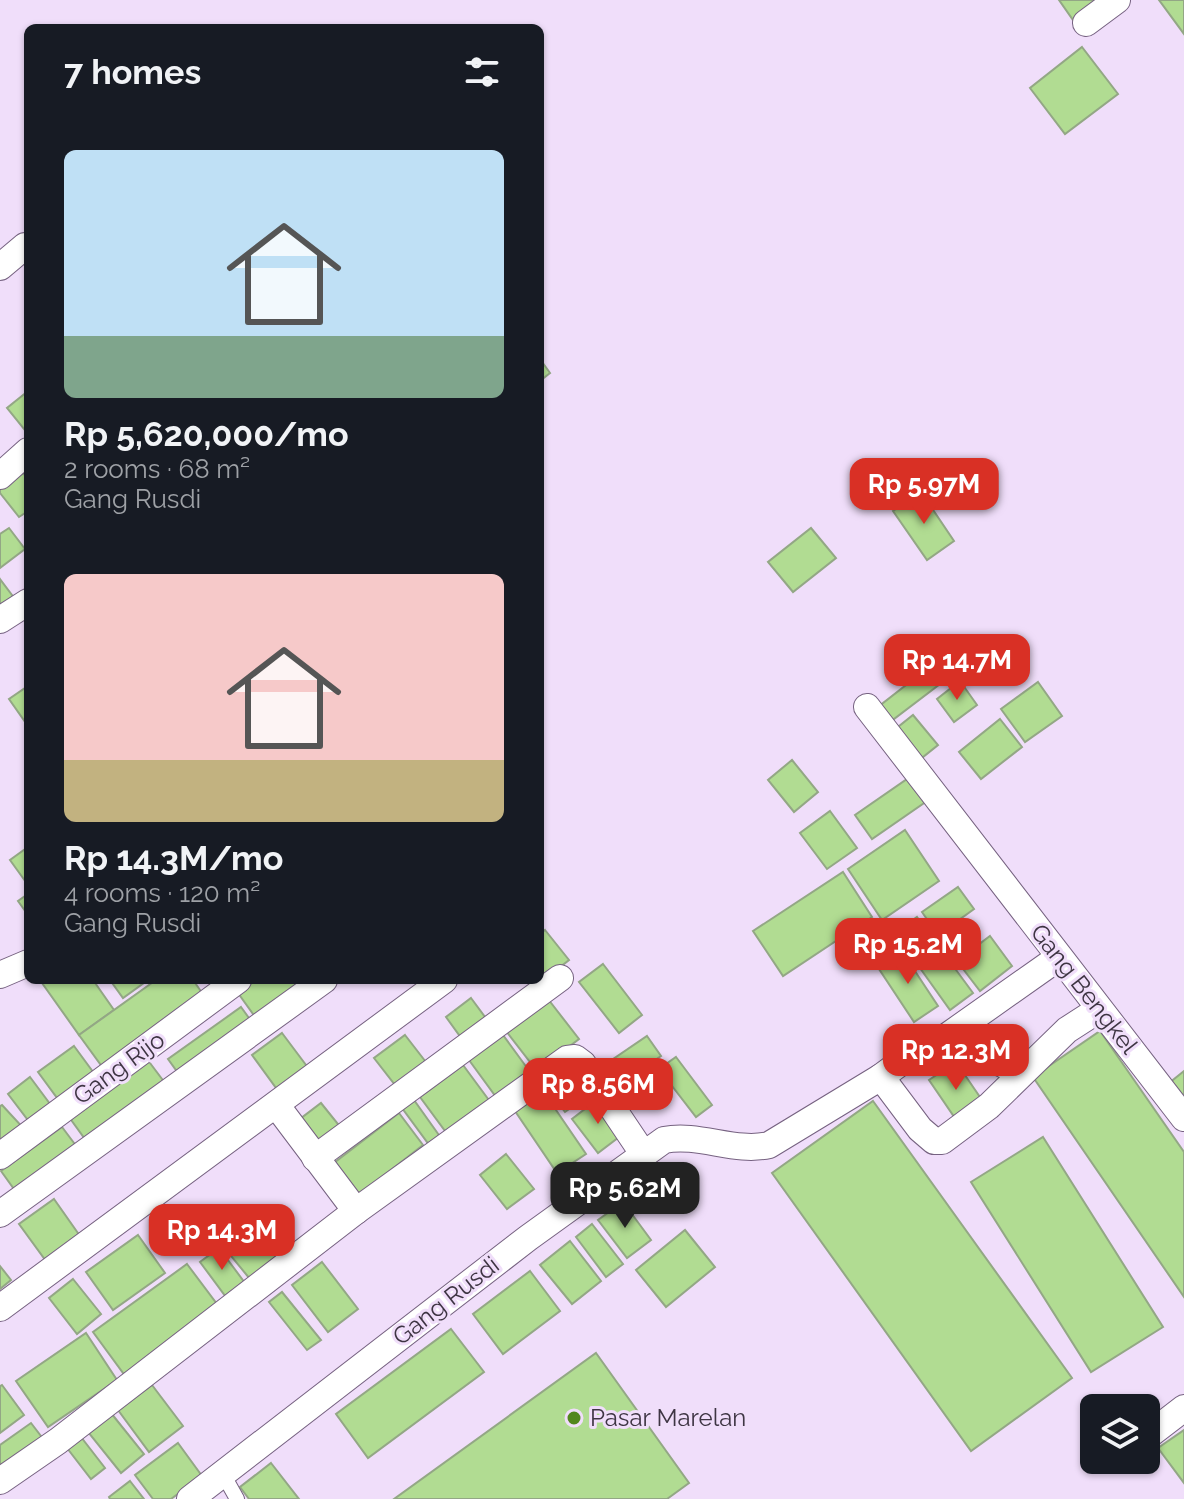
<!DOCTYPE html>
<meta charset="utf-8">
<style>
body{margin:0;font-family:Raleway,sans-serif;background:#20242c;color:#f1f3f6;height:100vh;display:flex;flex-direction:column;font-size:30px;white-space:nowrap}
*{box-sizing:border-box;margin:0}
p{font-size:26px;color:#9ea1a6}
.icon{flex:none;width:44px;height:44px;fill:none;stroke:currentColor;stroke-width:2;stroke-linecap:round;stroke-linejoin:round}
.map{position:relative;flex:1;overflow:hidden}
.side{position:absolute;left:24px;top:24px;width:520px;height:960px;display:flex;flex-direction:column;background:#171b24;border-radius:12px;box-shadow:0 2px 6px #0004}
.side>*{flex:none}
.buttons{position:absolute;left:1080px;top:1394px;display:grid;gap:16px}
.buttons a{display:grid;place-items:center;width:80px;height:80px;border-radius:12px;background:#171b24;box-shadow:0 2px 6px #0004;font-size:40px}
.price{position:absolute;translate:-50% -68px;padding:0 18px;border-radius:16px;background:#d93025;color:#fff;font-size:26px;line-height:52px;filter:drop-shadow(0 2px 4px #0008)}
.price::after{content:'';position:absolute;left:50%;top:48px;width:24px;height:18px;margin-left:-12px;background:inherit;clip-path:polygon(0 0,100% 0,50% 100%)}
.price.active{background:#222;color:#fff}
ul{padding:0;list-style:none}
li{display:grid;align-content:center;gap:16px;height:424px;padding:0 40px}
li span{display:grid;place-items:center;height:248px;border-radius:12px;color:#555}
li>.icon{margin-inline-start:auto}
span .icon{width:144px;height:144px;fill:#fffc;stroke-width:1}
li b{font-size:34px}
h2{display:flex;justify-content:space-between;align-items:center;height:96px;padding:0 40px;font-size:34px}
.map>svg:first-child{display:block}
</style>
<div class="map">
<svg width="1184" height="1499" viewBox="0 0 1184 1499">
<rect width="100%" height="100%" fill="#f0defa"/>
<g fill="#b1dc92" stroke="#93a785" stroke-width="2">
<path d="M 1059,0 L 1100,0 L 1073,20 Z"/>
<path d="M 1159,0 L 1184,0 L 1184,34 Z"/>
<path d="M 1082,47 L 1118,94 L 1065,134 L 1030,88 Z"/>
<path d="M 540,359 L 550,373 L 540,381 Z"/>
<path d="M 28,391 L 28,434 L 7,408 Z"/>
<path d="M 19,468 L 28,479 L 28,511 L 19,517 L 0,493 L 0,483 Z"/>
<path d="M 921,492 L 954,541 L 927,560 L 893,511 Z"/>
<path d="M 9,528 L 25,549 L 0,568 L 0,534 Z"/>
<path d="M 811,528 L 836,558 L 793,592 L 768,562 Z"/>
<path d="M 0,579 L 18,603 L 0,617 Z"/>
<path d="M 928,668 L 940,684 L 890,722 L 878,707 Z"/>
<path d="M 960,681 L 977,705 L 954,722 L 937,699 Z"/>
<path d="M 1038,682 L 1062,716 L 1025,742 L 1001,709 Z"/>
<path d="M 28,686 L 28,726 L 9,699 Z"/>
<path d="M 913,715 L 938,745 L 918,761 L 893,731 Z"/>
<path d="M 1000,719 L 1022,747 L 981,779 L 959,752 Z"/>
<path d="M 792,760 L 818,792 L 794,812 L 768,780 Z"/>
<path d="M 910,777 L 927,801 L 872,839 L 855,815 Z"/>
<path d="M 830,811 L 857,848 L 827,869 L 800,833 Z"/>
<path d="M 905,830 L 939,881 L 882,920 L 848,869 Z"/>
<path d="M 28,847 L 28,885 L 10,860 Z"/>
<path d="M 843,872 L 872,917 L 783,976 L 753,931 Z"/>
<path d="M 958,887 L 974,909 L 938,935 L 922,912 Z"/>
<path d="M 28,894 L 28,915 L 18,901 Z"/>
<path d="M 917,917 L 973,993 L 950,1010 L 895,933 Z"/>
<path d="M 545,930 L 569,960 L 536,986 L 531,980 L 540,980 L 540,934 Z"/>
<path d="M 990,936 L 1012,966 L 980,991 L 957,961 Z"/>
<path d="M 901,950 L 938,1006 L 914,1022 L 877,966 Z"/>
<path d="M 603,964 L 642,1015 L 619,1033 L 579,982 Z"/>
<path d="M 46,980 L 93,980 L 114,1010 L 79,1035 L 42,983 Z"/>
<path d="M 110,980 L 148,980 L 123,998 Z"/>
<path d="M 156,980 L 193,980 L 207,1000 L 106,1072 L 79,1035 Z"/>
<path d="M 256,980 L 314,980 L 258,1021 L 238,993 Z"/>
<path d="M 471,998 L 488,1021 L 462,1039 L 446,1017 Z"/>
<path d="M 548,999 L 579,1039 L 537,1071 L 506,1031 Z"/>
<path d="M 241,1007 L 254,1025 L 181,1077 L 168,1059 Z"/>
<path d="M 1100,1031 L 1184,1152 L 1184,1297 L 1033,1077 Z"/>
<path d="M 282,1033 L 309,1069 L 279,1092 L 252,1055 Z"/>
<path d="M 405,1035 L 429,1066 L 399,1090 L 374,1058 Z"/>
<path d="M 503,1035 L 533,1076 L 499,1101 L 469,1060 Z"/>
<path d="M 647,1036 L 661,1056 L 611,1090 L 597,1070 Z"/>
<path d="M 74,1046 L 99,1080 L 63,1106 L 38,1072 Z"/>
<path d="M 676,1057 L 712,1105 L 696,1117 L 659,1069 Z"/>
<path d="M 147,1059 L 168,1087 L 90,1146 L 69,1117 Z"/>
<path d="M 956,1062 L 984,1103 L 957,1121 L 929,1080 Z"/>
<path d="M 463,1065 L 494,1107 L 451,1139 L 420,1097 Z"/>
<path d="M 573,1067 L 592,1093 L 565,1112 L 546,1087 Z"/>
<path d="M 1184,1071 L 1184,1105 L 1168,1084 Z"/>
<path d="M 30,1077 L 56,1112 L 34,1128 L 8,1094 Z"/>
<path d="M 543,1091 L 586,1154 L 557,1173 L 515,1111 Z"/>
<path d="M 598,1099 L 623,1134 L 598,1153 L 572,1119 Z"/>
<path d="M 414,1100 L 441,1138 L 430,1146 L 402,1108 Z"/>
<path d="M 873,1101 L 1072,1378 L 971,1451 L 772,1173 Z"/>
<path d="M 321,1103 L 342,1129 L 318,1149 L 296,1122 Z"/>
<path d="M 2,1105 L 27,1132 L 0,1152 L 0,1106 Z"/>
<path d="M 399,1113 L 423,1145 L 355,1198 L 330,1166 Z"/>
<path d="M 62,1127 L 80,1151 L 19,1196 L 1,1171 Z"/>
<path d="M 1043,1137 L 1163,1327 L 1091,1372 L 971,1182 Z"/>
<path d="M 506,1154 L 534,1189 L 507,1209 L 480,1175 Z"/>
<path d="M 54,1199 L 80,1236 L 46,1261 L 19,1224 Z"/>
<path d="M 623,1202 L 651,1240 L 627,1258 L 598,1220 Z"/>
<path d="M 257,1207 L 290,1248 L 250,1279 L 217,1239 Z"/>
<path d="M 592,1224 L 623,1264 L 606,1277 L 576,1237 Z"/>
<path d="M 685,1230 L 715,1267 L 666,1307 L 636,1270 Z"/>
<path d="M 138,1235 L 165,1273 L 113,1310 L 86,1272 Z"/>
<path d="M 570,1241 L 601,1281 L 572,1304 L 540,1265 Z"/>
<path d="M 219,1248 L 245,1283 L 226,1297 L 200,1262 Z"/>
<path d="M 322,1262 L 358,1309 L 328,1332 L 292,1285 Z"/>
<path d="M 187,1264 L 220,1308 L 126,1377 L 93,1332 Z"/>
<path d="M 0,1266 L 11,1280 L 0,1289 Z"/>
<path d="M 530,1271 L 560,1311 L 503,1354 L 473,1314 Z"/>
<path d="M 73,1279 L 101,1314 L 77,1334 L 49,1298 Z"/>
<path d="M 282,1292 L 321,1340 L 307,1350 L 269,1302 Z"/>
<path d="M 451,1329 L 484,1372 L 368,1458 L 336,1414 Z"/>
<path d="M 86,1333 L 117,1380 L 48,1427 L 16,1381 Z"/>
<path d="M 596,1353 L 689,1483 L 667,1499 L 394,1499 Z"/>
<path d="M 2,1385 L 24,1415 L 0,1433 L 0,1386 Z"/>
<path d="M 152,1385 L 183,1426 L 149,1452 L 118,1410 Z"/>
<path d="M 111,1413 L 144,1454 L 121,1473 L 88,1432 Z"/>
<path d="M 31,1423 L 44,1440 L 0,1471 L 0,1445 Z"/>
<path d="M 1184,1430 L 1184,1483 L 1158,1448 Z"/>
<path d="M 81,1437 L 105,1468 L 91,1479 L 67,1448 Z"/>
<path d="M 178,1443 L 202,1476 L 171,1499 L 153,1499 L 135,1475 Z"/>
<path d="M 271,1463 L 299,1499 L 249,1499 L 240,1487 Z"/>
<path d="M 130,1481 L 144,1499 L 110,1499 L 109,1497 Z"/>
</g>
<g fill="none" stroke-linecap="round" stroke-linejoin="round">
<g stroke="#766281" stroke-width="16">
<path id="service" d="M 223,1474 L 237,1499"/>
</g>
<g stroke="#766281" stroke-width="28">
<g id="minor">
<path d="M 1086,23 L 1117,0"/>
<path d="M 0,267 L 25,246"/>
<path d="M 0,476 L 28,451"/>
<path d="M 0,620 L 28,602"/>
<path d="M 867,707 L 1184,1118"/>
<path d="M 0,975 L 28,963"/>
<path d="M 946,1037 L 1058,958"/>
<path d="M 881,1077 L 927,1043 L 946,1037 L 1019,1072"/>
<path d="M 277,1106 L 356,1211"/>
<path d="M 0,1156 L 238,980"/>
<path d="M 315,1158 L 560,978"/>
<path d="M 0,1214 L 324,980"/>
<path d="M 0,1308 L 444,980"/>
<path d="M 1149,1435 L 1184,1408"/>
<path d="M 0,1481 L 58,1441 L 356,1211 L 567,1059 L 575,1058 L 583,1064 L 644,1155"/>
<path d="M 190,1499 L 528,1238 L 664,1140 C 699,1133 735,1153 769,1145 L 881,1077 L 920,1129 L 934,1141 L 942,1141 L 989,1106 L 1067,1030 L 1098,1010"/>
</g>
</g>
<use href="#service" stroke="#fff" stroke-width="14"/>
<use href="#minor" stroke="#fff" stroke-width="26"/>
</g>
<circle fill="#52871e" stroke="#f0defa" stroke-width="3" cx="574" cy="1418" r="8"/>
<g text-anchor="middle" stroke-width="6" stroke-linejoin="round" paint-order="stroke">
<g font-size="24" fill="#3e3543" stroke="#f0defa">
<text transform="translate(1084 989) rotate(52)" y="8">Gang Bengkel</text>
<text transform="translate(119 1068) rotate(-36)" y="8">Gang Rijo</text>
<text transform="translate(446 1301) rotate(-38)" y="8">Gang Rusdi</text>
</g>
<g font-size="24" fill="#3e3543" stroke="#f0defa" text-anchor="start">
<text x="590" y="1426">Pasar Marelan</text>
</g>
</g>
</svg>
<div class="buttons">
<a><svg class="icon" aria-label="layers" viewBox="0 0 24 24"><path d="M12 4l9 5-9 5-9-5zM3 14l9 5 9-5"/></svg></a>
</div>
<b class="price" style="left:924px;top:526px">Rp 5.97M</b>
<b class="price" style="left:957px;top:702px">Rp 14.7M</b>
<b class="price" style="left:908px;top:986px">Rp 15.2M</b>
<b class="price" style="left:956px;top:1092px">Rp 12.3M</b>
<b class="price" style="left:598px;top:1126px">Rp 8.56M</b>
<b class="price active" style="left:625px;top:1230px">Rp 5.62M</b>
<b class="price" style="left:222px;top:1272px">Rp 14.3M</b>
<section class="side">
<h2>7 homes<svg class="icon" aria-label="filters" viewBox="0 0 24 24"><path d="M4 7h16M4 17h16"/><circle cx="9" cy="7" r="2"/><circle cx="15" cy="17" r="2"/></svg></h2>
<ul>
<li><span style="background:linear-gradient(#bfe0f5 75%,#7fa58c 0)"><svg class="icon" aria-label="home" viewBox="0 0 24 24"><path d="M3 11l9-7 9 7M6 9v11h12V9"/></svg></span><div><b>Rp 5,620,000/mo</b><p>2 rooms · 68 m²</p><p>Gang Rusdi</p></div></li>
<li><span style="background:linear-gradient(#f6c9c9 75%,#c2b280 0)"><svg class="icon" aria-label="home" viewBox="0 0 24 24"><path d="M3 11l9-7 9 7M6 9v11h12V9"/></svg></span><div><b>Rp 14.3M/mo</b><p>4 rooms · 120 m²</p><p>Gang Rusdi</p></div></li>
</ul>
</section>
</div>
